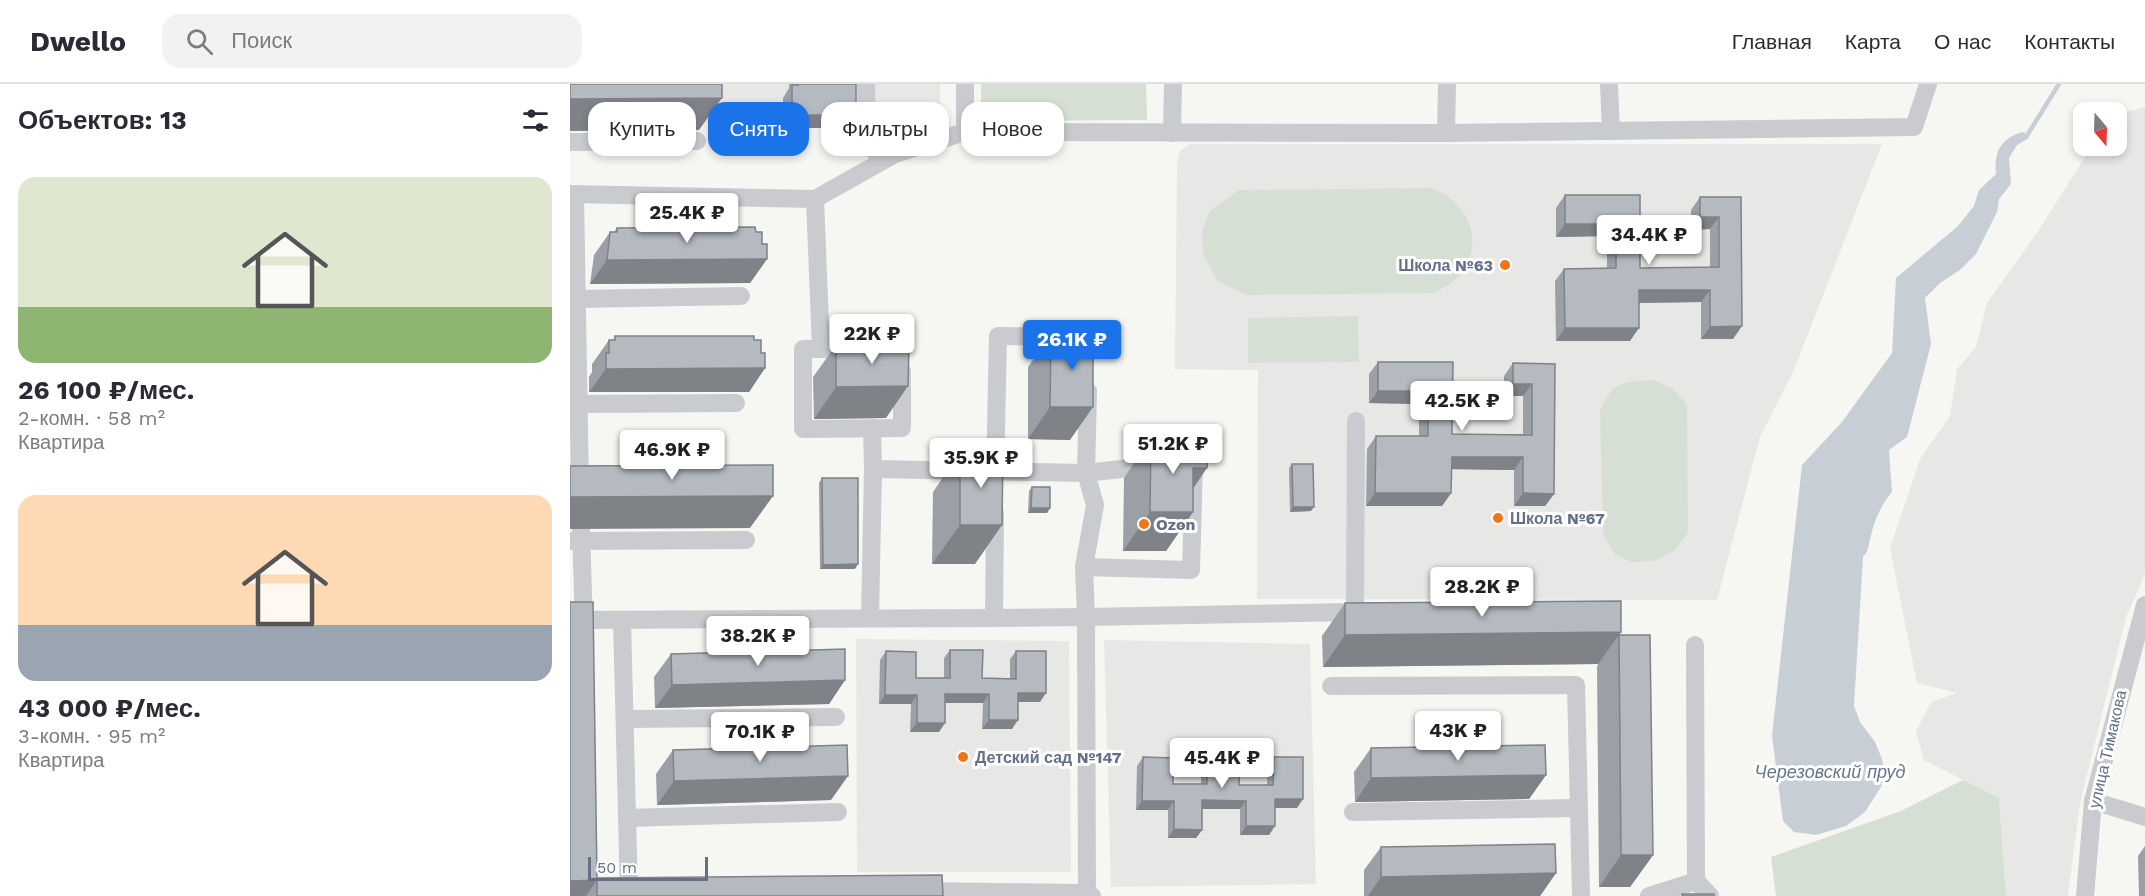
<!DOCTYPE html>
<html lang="ru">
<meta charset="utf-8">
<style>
body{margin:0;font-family:"Work Sans",sans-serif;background:#f2f2f3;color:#2b2b33;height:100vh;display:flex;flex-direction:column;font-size:22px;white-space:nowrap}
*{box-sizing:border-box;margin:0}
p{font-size:20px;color:#7c7c81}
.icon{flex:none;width:33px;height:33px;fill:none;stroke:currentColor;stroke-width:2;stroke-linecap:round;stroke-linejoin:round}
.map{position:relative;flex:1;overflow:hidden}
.details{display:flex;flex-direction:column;background:#fff;width:570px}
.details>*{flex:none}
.top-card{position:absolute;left:18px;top:18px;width:570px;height:54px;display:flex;gap:12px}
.needle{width:39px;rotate:161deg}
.buttons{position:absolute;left:1503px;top:18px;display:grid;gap:12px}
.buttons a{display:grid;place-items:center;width:54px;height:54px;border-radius:12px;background:#fff;box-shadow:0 3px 9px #0003;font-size:30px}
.scale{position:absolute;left:18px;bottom:15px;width:120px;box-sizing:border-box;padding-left:6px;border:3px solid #637087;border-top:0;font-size:16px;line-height:21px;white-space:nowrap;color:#637087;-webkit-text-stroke:4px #fff;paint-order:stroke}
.price{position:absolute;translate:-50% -51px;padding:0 14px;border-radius:6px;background:#fff;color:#222;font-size:20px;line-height:39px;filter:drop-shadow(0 2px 3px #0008)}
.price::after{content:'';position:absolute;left:50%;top:36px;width:18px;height:14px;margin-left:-9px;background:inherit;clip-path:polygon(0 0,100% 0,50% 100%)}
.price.selected{background:#1a73e8;color:#fff}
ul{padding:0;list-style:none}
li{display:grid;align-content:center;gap:12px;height:318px;padding:0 18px}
li span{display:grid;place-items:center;height:186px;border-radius:18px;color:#555}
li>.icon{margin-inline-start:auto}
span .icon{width:108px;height:108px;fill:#fffc;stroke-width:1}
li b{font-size:26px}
h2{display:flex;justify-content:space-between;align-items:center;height:72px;padding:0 18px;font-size:26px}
.pill{padding:0 21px;border-radius:18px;background:#fff;box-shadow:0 3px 9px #0003;font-size:21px;line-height:54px}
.pill.selected{background:#1a73e8;color:#fff}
header{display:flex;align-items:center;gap:36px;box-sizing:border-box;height:84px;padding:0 30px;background:#fff;border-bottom:2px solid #e1e1e2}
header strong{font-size:28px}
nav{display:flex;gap:33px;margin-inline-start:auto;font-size:21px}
.search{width:420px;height:54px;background:#f2f2f3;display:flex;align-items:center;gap:15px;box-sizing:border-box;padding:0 21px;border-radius:18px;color:#7c7c81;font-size:22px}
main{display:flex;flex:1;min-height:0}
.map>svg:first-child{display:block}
</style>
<header>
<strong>Dwello</strong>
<div class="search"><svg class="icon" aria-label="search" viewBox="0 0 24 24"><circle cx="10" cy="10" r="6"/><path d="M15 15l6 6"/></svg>Поиск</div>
<nav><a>Главная</a><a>Карта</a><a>О нас</a><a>Контакты</a></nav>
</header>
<main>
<section class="details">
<h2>Объектов: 13<svg class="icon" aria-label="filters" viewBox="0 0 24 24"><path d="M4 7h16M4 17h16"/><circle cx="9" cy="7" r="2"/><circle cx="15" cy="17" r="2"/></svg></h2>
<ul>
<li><span style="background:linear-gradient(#dfe7d0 70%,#8fb573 0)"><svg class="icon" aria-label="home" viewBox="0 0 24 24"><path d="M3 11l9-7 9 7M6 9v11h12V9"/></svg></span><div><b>26 100 ₽/мес.</b><p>2-комн. · 58 m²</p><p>Квартира</p></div></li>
<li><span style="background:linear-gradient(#ffd9b3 70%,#9aa5b1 0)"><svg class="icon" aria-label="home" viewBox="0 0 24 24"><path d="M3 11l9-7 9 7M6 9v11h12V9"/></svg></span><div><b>43 000 ₽/мес.</b><p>3-комн. · 95 m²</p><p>Квартира</p></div></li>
</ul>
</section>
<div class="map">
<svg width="1575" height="812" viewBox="0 0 1575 812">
<rect width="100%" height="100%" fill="#f6f7f3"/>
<g fill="#e7e7e6">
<path d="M 144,0 L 370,0 L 370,42 L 145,43 Z"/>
<path d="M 1575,23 L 1575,490 L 1556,533 L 1510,719 L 1498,812 L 1436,812 L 1429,714 L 1354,676 L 1346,647 L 1361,618 L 1387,609 L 1347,599 L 1320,464 L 1350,375 L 1380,332 L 1387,285 L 1406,263 L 1417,219 L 1469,146 L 1520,65 L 1528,62 L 1546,62 L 1547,54 L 1557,28 Z"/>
<path d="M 620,60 L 1312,60 L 1224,286 L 1190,353 L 1147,516 L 687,515 L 688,286 L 605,285 L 607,77 L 610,67 Z"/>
<path d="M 286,555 L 499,557 L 501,788 L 287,788 Z"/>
<path d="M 534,556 L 740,560 L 746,800 L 541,803 Z"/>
</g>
<g fill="#d6dfd3">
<path d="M 411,0 L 576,0 L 577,36 L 411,37 Z"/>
<path d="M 863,104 C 900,121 917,160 887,194 C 882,200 871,205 864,209 L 676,211 L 647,196 L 633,169 L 632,147 L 640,127 L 669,106 Z"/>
<path d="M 788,232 L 789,278 L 678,279 L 678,234 Z"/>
<path d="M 1084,296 L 1103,305 L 1117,321 L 1118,449 L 1104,467 L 1084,477 L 1061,478 L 1044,469 L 1033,450 L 1030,327 C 1043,296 1053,298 1084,296 Z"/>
<path d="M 1393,696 L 1429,714 L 1436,812 L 1206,812 L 1201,773 L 1331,727 Z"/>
</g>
<path fill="#c7ced5" d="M 1452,48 L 1458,50 L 1459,54 L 1447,61 L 1439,74 L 1441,100 L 1429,115 L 1427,128 L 1406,170 L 1390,186 L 1370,199 L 1355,214 L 1361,260 L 1337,353 L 1319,366 L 1322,408 C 1311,421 1305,435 1301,451 C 1298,461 1300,465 1293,473 L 1284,622 L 1290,638 L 1305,658 L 1312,675 L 1315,688 L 1311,703 L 1295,728 L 1276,742 L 1246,751 L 1224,748 L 1213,737 L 1202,652 L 1232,381 L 1272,338 L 1322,269 L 1326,194 L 1388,142 L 1404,122 L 1409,106 L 1426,90 C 1424,68 1430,55 1452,48 Z"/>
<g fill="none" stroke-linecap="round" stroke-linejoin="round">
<path stroke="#c7ced5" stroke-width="4.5" d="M 1458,50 L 1489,0"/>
<g stroke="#c9cbcf" stroke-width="18">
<path d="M 296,0 L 297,55 L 311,77"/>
<path d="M 1039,0 L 1041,47"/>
<path d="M 395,48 L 395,0"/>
<path d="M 602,49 L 603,0"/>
<path d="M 876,49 L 877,0"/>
<path d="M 0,58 L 127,57"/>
<path d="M 0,110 L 245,115 L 325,70 L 395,48 L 876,49 L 1344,43 L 1358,0"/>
<path d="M 5,110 L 10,405"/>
<path d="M 245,115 L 251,265 L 285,264"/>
<path d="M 7,215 L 171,212"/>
<path d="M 251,265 L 233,265 L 233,345 L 332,344 L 332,287"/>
<path d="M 8,320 L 166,319"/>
<path d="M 302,344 L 303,385"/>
<path d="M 624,380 L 621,486 L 514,483 L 516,533 L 785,528 L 786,337"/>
<path d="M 425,392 L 428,252 L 503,253"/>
<path d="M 425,429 L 424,534 L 516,533 L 517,809 L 522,812"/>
<path d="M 11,445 L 14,542"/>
<path d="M 1,457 L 176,456"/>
<path d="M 514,483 L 525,421 L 516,389 L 586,381"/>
<path d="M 300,533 L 303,385 L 516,389 L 518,307"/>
<path d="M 0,536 L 424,534"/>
<path d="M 52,536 L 59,810"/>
<path d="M 1125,561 L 1126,797 L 1140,812"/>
<path d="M 761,602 L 1006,601 L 1011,812"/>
<path d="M 55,635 L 266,633"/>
<path d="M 1523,717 L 1575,733"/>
<path d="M 783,728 L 1009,724"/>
<path d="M 57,734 L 268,728"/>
<path d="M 347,807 L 425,808 L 425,812"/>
<path d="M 425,808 L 517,809"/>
<path d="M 1079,812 L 1126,797"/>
<path d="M 1515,812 L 1523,717 L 1575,521"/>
</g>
</g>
<g fill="#9ca0a6">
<path d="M 219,0 L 286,0 L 277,44 L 213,44 L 213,14 L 219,4 Z"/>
<path d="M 995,111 L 1070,111 L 1070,184 L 1140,183 L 1140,145 L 1121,146 L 1121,126 L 1130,113 L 1171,113 L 1163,255 L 1131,255 L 1131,218 L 1069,219 L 1060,257 L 986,257 L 985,197 L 994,185 L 1037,184 L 1037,152 L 986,153 L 986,124 Z"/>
<path d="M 47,144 L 186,148 L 192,160 L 197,175 L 180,199 L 20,200 L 24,171 L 40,148 L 44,148 Z"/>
<path d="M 481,251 L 500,356 L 458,355 L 458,283 Z"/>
<path d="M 45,252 L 184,256 L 191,269 L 195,284 L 179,308 L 19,308 L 19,293 L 22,288 L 22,280 L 39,256 L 43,256 Z"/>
<path d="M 266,261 L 316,334 L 244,335 L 243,293 Z"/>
<path d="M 808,278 L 883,278 L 882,350 L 953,350 L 953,312 L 934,312 L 934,292 L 943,279 L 985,280 L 984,410 L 975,422 L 944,422 L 944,386 L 881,385 L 881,409 L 872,422 L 796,422 L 797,365 L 806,352 L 849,352 L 849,320 L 799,319 L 799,290 Z"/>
<path d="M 581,355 L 623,428 L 596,467 L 553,467 L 554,394 Z"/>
<path d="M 390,368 L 405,480 L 362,480 L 363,408 Z"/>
<path d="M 722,380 L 741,427 L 720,428 L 719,384 Z"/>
<path d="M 252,394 L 285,485 L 250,485 L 249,399 Z"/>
<path d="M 462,403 L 480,424 L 477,429 L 458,429 L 459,407 Z"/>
<path d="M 775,519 L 1051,548 L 1050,551 L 1083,771 L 1060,803 L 1029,803 L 1027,583 L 1028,580 L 753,583 L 752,552 Z"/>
<path d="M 380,566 L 412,594 L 440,595 L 440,575 L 446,567 L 470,618 L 448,618 L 442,645 L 412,645 L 413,619 L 375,619 L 369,648 L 340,648 L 341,620 L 309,620 L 310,576 L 316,567 L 346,594 L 374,594 L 374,574 Z"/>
<path d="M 101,570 L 275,596 L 259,620 L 85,624 L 84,593 Z"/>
<path d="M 801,664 L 976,691 L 959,715 L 785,718 L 784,688 Z"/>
<path d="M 103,666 L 261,716 L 87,721 L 86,690 Z"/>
<path d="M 637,672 L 669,701 L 697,701 L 698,682 L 704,673 L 727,724 L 705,724 L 699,751 L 670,751 L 670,725 L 632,725 L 632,746 L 626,754 L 598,754 L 598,726 L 566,726 L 567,682 L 573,673 L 603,700 L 631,700 L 631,681 Z"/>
<path d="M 1575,762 L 1575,812 L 1569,812 L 1568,772 Z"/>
<path d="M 811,763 L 986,789 L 970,812 L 794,812 L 794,786 Z"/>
<path d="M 27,794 L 373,812 L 0,812 Z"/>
</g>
<g fill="#7f8287">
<path d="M 152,14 L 129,46 L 0,47 L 0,15 Z"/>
<path d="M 222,31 L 286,31 L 277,44 L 213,44 Z"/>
<path d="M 1130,133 L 1149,133 L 1140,145 L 1121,146 Z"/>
<path d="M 995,140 L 1046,140 L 1037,152 L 986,153 Z"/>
<path d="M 197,175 L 180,199 L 20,200 L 37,176 Z"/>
<path d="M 1069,206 L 1140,206 L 1131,218 L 1060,219 Z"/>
<path d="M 1172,242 L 1163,255 L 1131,255 L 1140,243 Z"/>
<path d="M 995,244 L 1069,244 L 1060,257 L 986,257 Z"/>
<path d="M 195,284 L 179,308 L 19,308 L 36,285 Z"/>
<path d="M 943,300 L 962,300 L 953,312 L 934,312 Z"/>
<path d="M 338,302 L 316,334 L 244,335 L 266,303 Z"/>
<path d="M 808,307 L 858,307 L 849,320 L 799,319 Z"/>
<path d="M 480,323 L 523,323 L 500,356 L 458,355 Z"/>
<path d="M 882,373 L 953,373 L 944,386 L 873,385 Z"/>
<path d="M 623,384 L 637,384 L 610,424 Z"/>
<path d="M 805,409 L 881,409 L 872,422 L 796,422 Z"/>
<path d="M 953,409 L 984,410 L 975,422 L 944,422 Z"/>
<path d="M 203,412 L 180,444 L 0,445 L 0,413 Z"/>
<path d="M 723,423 L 744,423 L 741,427 L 720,428 Z"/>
<path d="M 461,424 L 480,424 L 477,429 L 458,429 Z"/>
<path d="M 580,428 L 623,428 L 596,467 L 553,467 Z"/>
<path d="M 390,441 L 432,441 L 405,480 L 362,480 Z"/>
<path d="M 288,480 L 285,485 L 250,485 L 253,481 Z"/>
<path d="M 1051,548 L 1028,580 L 753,583 L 775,551 Z"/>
<path d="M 275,596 L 259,620 L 85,624 L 102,601 Z"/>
<path d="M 448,609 L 476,609 L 470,618 L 442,618 Z"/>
<path d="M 375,610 L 419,610 L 413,619 L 369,619 Z"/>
<path d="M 315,611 L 347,611 L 341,620 L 309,620 Z"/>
<path d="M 419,636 L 448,636 L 442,645 L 412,645 Z"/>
<path d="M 347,639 L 375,639 L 369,648 L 340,648 Z"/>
<path d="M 976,691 L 959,715 L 785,718 L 801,694 Z"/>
<path d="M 278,692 L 261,716 L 87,721 L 104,697 Z"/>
<path d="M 705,715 L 733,715 L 727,724 L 699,724 Z"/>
<path d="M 632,716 L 676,717 L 670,725 L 626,725 Z"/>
<path d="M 572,717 L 604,717 L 598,726 L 566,726 Z"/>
<path d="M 676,742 L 705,742 L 699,751 L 670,751 Z"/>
<path d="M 604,745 L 632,746 L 626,754 L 598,754 Z"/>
<path d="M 1051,771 L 1083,771 L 1060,803 L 1029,803 Z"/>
<path d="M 986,789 L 970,812 L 798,812 L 811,793 Z"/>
<path d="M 27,796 L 16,812 L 0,812 L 0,797 Z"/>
</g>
<g fill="#b5bac1" stroke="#7f8287" stroke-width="1.5">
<path d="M 0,0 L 152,0 L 152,14 L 0,15 Z"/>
<path d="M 228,0 L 286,0 L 286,31 L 222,31 L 222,1 L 228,1 Z"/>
<path d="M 995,111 L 1070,111 L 1070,184 L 1149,183 L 1149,133 L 1130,133 L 1130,113 L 1171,113 L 1172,242 L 1140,243 L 1140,206 L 1069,206 L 1069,244 L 995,244 L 994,185 L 1046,184 L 1046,140 L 995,140 Z"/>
<path d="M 185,143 L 186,148 L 192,148 L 192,160 L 197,160 L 197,175 L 37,176 L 40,148 L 47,148 L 47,144 Z"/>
<path d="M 481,251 L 523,251 L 523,323 L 480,323 Z"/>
<path d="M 45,252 L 184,252 L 184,256 L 191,256 L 191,269 L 195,269 L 195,284 L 36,285 L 36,269 L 39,269 L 39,256 L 45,256 Z"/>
<path d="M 339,260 L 338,302 L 266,303 L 266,261 Z"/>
<path d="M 808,278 L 883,278 L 882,350 L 962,351 L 962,300 L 943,300 L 943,279 L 985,280 L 984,410 L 953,409 L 953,373 L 882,373 L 881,409 L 805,409 L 806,352 L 858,352 L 858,307 L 808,307 Z"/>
<path d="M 581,355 L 624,356 L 624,371 L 638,371 L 637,384 L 623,384 L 623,428 L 580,428 Z"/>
<path d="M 390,368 L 433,369 L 432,441 L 390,441 Z"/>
<path d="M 722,380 L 743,380 L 744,423 L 723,423 Z"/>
<path d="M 203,381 L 203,412 L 0,413 L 0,382 Z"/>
<path d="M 252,394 L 288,394 L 288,480 L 253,481 Z"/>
<path d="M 462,403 L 480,403 L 480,424 L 461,424 Z"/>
<path d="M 1051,517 L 1051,548 L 775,551 L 775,519 Z"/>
<path d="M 0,518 L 23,518 L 27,794 L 372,791 L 373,812 L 27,812 L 27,796 L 0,797 Z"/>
<path d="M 1049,551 L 1080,551 L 1083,771 L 1051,771 Z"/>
<path d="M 275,565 L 275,596 L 102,601 L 101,570 Z"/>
<path d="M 380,566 L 413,566 L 412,594 L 446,595 L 446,567 L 476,567 L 476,609 L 448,609 L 448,636 L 419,636 L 419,610 L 375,610 L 375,639 L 347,639 L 347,611 L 315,611 L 316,567 L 346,568 L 346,594 L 380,594 Z"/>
<path d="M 277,661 L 278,692 L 104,697 L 103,666 Z"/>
<path d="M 975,661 L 976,691 L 801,694 L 801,664 Z"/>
<path d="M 637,672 L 670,672 L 669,701 L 703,701 L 704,673 L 733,673 L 733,715 L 705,715 L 705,742 L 676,742 L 676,717 L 632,716 L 632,746 L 604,745 L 604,717 L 572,717 L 573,673 L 603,674 L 603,700 L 637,700 Z"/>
<path d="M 985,760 L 986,789 L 811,793 L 811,763 Z"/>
<rect x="1112" y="810" width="32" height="2"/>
</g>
<g fill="#f27417" stroke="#fff" stroke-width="2">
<circle cx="935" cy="181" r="6"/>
<circle cx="928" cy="434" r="6"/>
<circle cx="574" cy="440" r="6"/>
<circle cx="393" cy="673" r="6"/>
</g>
<g text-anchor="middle" stroke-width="6" stroke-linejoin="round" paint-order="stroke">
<g font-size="16" font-weight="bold" fill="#637087" stroke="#fff" text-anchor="start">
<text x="923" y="187" text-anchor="end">Школа №63</text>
<text x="940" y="440">Школа №67</text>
<text x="586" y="446">Ozon</text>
<text x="405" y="679">Детский сад №147</text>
</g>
<g font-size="16" fill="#637087" stroke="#fff">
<text transform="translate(1537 665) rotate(-77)" y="6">улица Тимакова</text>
</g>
<g font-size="18" font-style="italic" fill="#63788b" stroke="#fff">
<text x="1260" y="694">Черезовский пруд</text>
</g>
</g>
</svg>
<div class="buttons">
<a><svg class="needle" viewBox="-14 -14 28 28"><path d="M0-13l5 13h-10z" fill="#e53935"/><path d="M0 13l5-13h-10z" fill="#7c7c81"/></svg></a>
</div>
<div class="scale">50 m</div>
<b class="price" style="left:117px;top:160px">25.4K ₽</b>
<b class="price" style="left:1079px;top:182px">34.4K ₽</b>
<b class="price" style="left:302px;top:281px">22K ₽</b>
<b class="price selected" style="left:502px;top:287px">26.1K ₽</b>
<b class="price" style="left:892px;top:348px">42.5K ₽</b>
<b class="price" style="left:603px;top:391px">51.2K ₽</b>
<b class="price" style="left:102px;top:397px">46.9K ₽</b>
<b class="price" style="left:411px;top:405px">35.9K ₽</b>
<b class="price" style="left:912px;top:534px">28.2K ₽</b>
<b class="price" style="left:188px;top:583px">38.2K ₽</b>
<b class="price" style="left:888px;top:678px">43K ₽</b>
<b class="price" style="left:190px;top:679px">70.1K ₽</b>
<b class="price" style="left:652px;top:705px">45.4K ₽</b>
<div class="top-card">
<a class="pill">Купить</a>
<a class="pill selected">Снять</a>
<a class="pill">Фильтры</a>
<a class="pill">Новое</a>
</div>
</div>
</main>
